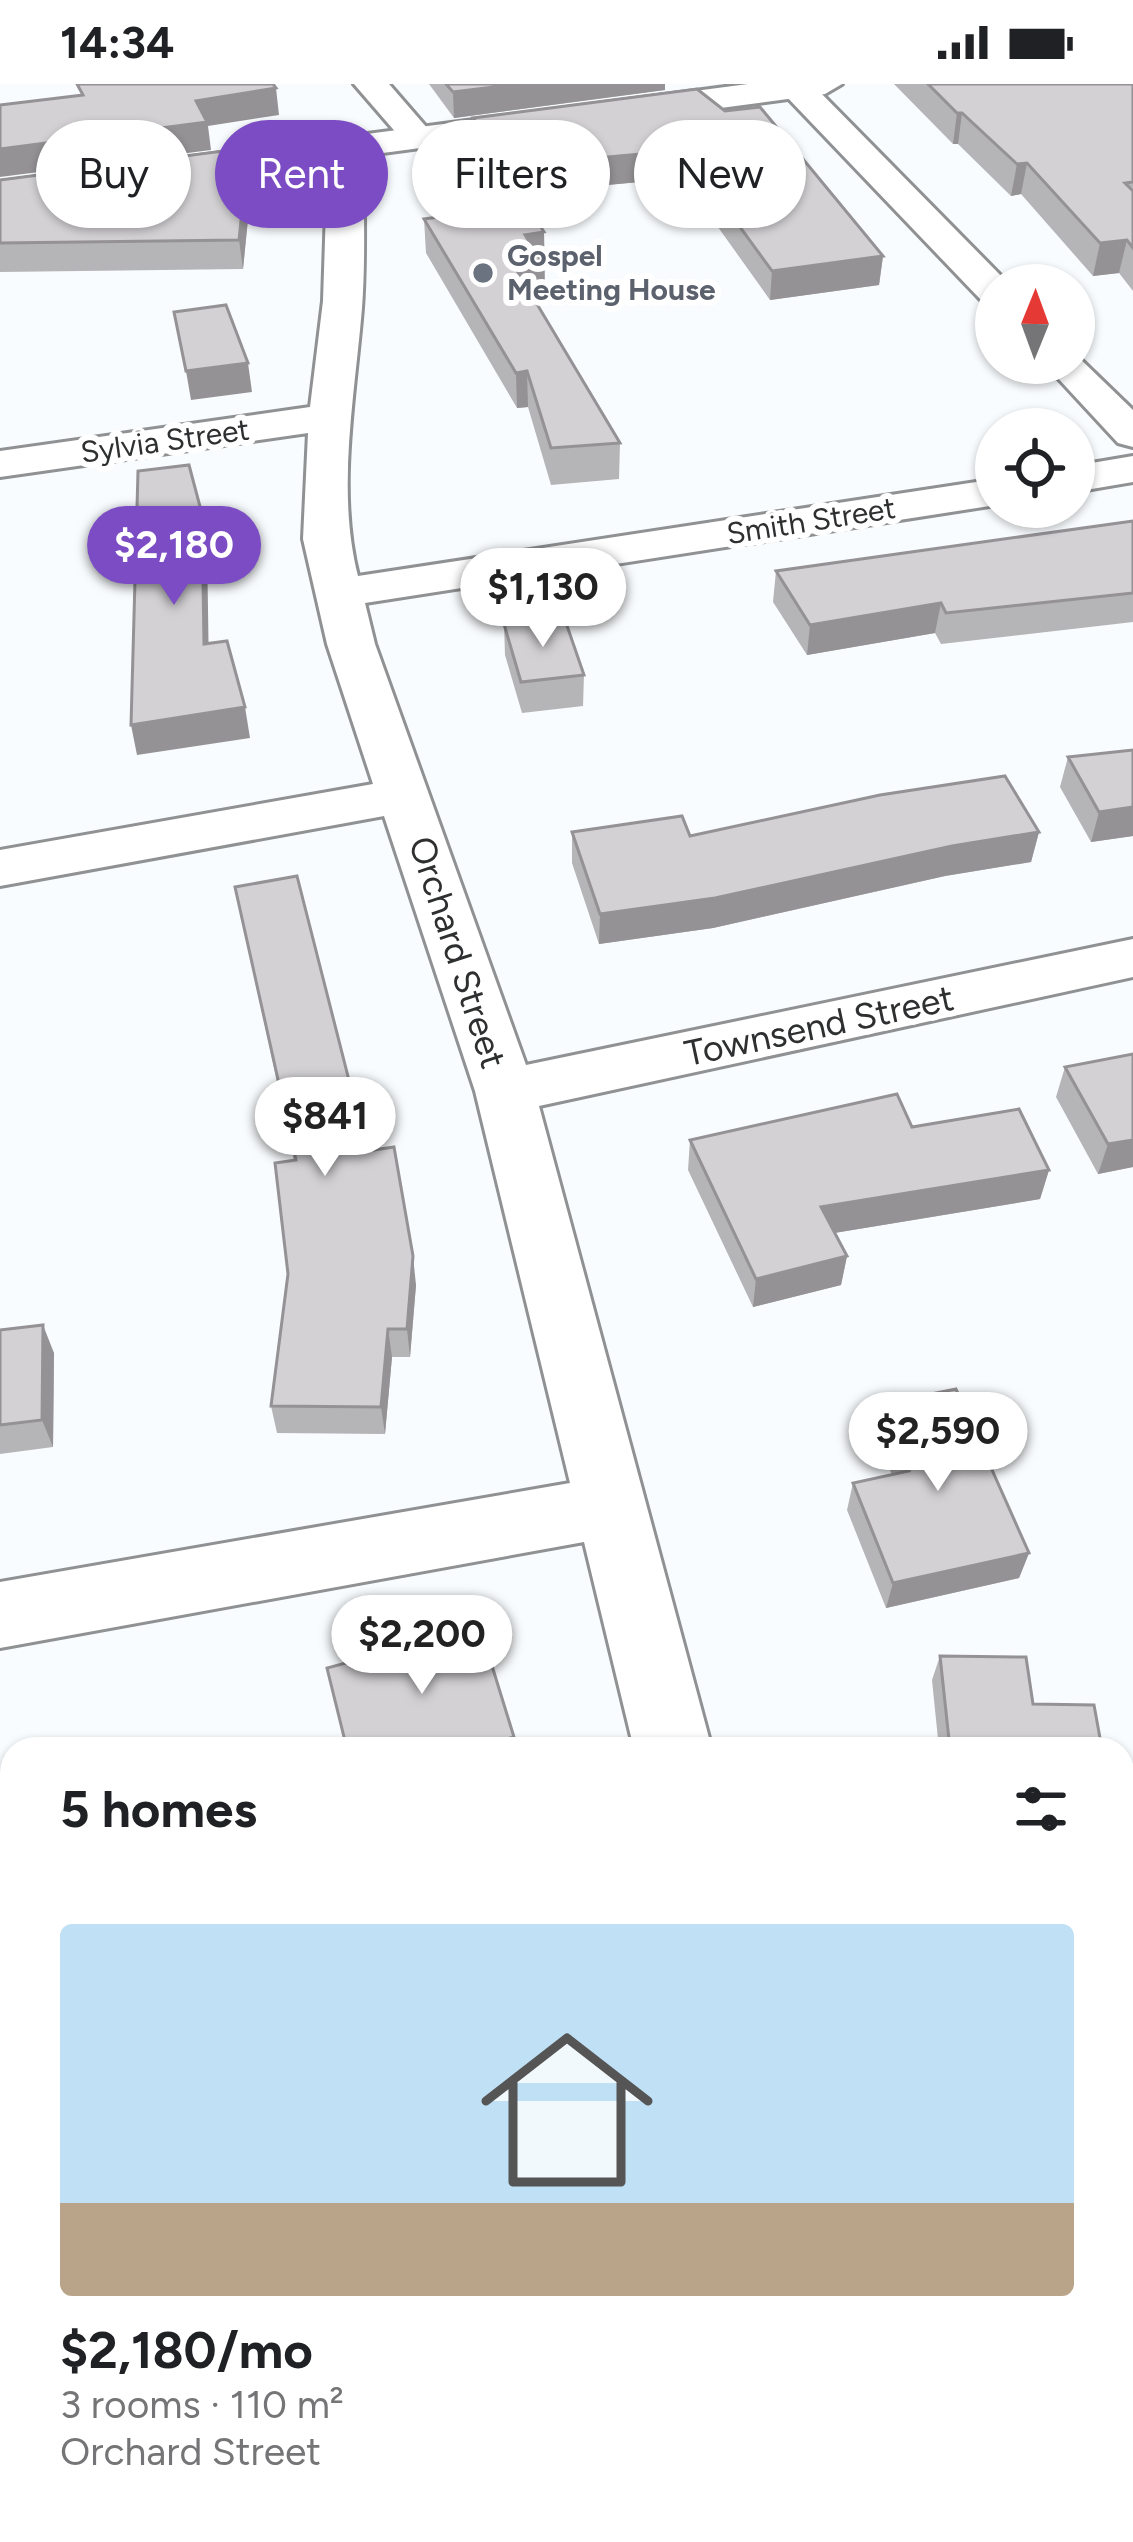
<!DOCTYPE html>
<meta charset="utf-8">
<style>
body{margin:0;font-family:Figtree,sans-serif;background:#f6f6f6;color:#202124;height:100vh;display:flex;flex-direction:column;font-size:45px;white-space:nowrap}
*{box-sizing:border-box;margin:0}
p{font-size:39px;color:#757577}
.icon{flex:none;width:66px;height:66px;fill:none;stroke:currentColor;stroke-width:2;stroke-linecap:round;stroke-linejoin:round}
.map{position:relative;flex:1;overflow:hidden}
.drawer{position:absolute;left:0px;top:1653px;width:1134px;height:807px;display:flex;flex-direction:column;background:#fff;border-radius:36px 36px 0 0;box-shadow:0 3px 9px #0004}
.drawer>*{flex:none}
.top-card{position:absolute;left:36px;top:36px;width:1062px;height:108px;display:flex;gap:24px}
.needle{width:78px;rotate:1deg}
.tools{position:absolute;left:975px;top:180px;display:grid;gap:24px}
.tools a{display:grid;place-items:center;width:120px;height:120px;border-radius:50%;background:#fff;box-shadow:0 3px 9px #0004;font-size:60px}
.price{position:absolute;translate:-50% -102px;padding:0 27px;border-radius:42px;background:#fff;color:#222;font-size:39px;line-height:78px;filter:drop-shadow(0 3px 6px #0008)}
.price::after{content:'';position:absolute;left:50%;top:72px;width:36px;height:27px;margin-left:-18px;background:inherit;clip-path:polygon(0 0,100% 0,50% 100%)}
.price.on{background:#7b4cc4;color:#fff}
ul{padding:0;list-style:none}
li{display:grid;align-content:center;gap:24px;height:636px;padding:0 60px}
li+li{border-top:3px solid #e0e0e0}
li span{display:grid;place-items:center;height:372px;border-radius:12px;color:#555}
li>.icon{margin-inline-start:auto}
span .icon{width:216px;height:216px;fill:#fffc;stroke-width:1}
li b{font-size:51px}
h2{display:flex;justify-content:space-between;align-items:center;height:144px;padding:0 60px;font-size:51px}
.chip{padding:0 42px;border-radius:54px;background:#fff;box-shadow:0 3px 9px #0004;font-size:42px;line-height:108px}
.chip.on{background:#7b4cc4;color:#fff}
.status{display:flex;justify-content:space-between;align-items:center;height:84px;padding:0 60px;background:#fff;direction:ltr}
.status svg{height:33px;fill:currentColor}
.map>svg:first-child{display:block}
</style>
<div class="status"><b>14:34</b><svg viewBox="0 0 49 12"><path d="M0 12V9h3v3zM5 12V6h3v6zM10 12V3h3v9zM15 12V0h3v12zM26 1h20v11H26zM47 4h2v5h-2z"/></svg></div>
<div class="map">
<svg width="1133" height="2458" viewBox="0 0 1133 2458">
<rect width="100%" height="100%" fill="#f9fcfe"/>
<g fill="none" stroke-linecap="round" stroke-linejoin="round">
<g stroke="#8f9193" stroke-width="6">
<g id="minor">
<path d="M 354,0 L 389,0 L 434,52 L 429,59 L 405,59 Z"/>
<path d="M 783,0 L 812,0 L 1010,201 L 996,201 L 996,221 L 982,217 L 785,11 Z"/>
<path d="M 346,54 L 358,58 L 364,65 C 363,117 366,171 362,224 C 355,311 336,406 358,492 L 996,395 L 996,421 L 365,519 L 375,560 L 526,981 L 1133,855 L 1133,893 L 539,1022 L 712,1665 L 634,1665 L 584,1458 L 0,1564 L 0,1498 L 570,1399 L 475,1007 L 384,732 L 0,802 L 0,766 L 373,700 L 327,560 L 303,455 L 308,349 L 0,393 L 0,367 L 310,323 L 323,217 L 328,65 L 334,58 Z"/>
<path d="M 1074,269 L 1133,326 L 1133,363 L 1118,359 L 1044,279 L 1074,279 Z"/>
<path d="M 1133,372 L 1133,398 L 1074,408 L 1074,382 Z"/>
<path d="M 817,2448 L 915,2448 L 918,2458 L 820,2458 Z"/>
</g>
</g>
<g stroke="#8f9193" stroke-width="6">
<path id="major" d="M 748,0 L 842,0 L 825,10 L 0,120 L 0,98 Z"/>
</g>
<use href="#minor" fill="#fff" fill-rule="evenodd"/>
<use href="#major" fill="#fff" fill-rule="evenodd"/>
</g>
<g fill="#b5b4b6">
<path d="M 429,0 L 665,0 L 665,6 L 454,34 Z"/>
<path d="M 894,0 L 1133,0 L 1133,207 L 1119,189 L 1093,192 L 1021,110 L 1011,112 L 958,60 L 953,60 Z"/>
<path d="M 697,5 L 883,172 L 879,201 L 770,216 L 683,94 L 518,109 L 544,148 L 545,216 L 536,217 L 620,359 L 619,395 L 551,401 L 528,323 L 517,324 L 426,169 L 424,135 L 449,132 L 426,93 L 424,60 L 474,53 L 473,34 Z"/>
<path d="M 0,96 L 244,108 L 248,135 L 243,185 L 0,188 Z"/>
<path d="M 1133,437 L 1133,538 L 941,560 L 935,549 L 807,571 L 773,518 L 776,487 Z"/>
<path d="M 504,540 L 584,591 L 583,622 L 522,629 L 505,571 Z"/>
<path d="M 1133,666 L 1133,752 L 1091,758 L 1060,703 L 1068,673 Z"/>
<path d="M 572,748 L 690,752 L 1039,748 L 1031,778 L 945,792 L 713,844 L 599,860 L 572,779 Z"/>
<path d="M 235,803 L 367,1067 L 416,1201 L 410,1273 L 392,1273 L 385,1350 L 277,1349 L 271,1322 L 288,1190 L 294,1077 Z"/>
<path d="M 1065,983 L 1133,1083 L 1098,1090 L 1056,1013 Z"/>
<path d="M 912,1043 L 1049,1086 L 1040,1115 L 834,1149 L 847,1172 L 841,1201 L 753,1223 L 688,1086 L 690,1056 Z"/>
<path d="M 0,1246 L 54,1269 L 53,1363 L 0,1370 Z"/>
<path d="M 881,1320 L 1029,1469 L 1019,1494 L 886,1524 L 847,1426 L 853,1399 L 892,1391 L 874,1347 Z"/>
<path d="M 940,1572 L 1033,1620 L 1102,1665 L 939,1665 L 932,1596 Z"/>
<path d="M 1133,1791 L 1133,1974 L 1127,1959 Z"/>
</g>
<g fill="#949294">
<path d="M 518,0 L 665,0 L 665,6 L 454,34 L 453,8 Z"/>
<path d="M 276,4 L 279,31 L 208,42 L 211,66 L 0,93 L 0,65 L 196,17 Z"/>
<path d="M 957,29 L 962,29 L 958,60 L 953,60 Z"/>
<path d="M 684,66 L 683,94 L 510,110 L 509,82 Z"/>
<path d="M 1027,79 L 1021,110 L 1011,112 L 1017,80 Z"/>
<path d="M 244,108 L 248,135 L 243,185 L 239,156 Z"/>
<path d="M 544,148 L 545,216 L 517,220 L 516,185 L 525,151 Z"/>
<path d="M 1127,156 L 1119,189 L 1093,192 L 1100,159 Z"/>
<path d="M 883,172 L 879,201 L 770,216 L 772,187 Z"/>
<path d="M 248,279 L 252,308 L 191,316 L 186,287 Z"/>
<path d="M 527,287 L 528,323 L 517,324 L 516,289 Z"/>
<path d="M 202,430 L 207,460 L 209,591 L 204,560 Z"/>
<path d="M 941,519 L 935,549 L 807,571 L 810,541 Z"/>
<path d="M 245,623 L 250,654 L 137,671 L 131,641 Z"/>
<path d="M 1133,723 L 1133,752 L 1091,758 L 1099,728 Z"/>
<path d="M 1039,748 L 1031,778 L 945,792 L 713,844 L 599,860 L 600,830 L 952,762 Z"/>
<path d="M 1133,1056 L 1133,1083 L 1098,1090 L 1108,1060 Z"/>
<path d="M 1049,1086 L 1040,1115 L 816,1152 L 821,1123 Z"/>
<path d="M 413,1172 L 416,1201 L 410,1273 L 407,1245 Z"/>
<path d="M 847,1172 L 841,1201 L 753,1223 L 756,1195 Z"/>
<path d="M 43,1241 L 54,1269 L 53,1363 L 42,1336 Z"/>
<path d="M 388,1245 L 392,1273 L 385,1350 L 381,1323 Z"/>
<path d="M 1029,1469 L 1019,1494 L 886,1524 L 893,1499 Z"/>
<path d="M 514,1653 L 514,1665 L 471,1665 Z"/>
<path d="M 1133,1943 L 1133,1952 L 1127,1959 L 1122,1960 L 1122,1946 Z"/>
</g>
<g fill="#d3d1d4" stroke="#949294" stroke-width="3">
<path d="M 77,0 L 273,0 L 276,4 L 196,17 L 207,38 L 0,65 L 0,21 L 83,11 Z"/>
<path d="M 446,0 L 518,0 L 453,8 Z"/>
<path d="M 928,0 L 1133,0 L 1133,98 L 1125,99 L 1133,107 L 1133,164 L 1127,156 L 1100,159 L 1027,79 L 1017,80 L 962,29 L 957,29 Z"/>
<path d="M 697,5 L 725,27 L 760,23 L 883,172 L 772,187 L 684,66 L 509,82 L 473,34 Z"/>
<path d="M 482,52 L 544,148 L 525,151 L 544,181 L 516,185 L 620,359 L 551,364 L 527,287 L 516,289 L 424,135 L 467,129 L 424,60 Z"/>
<path d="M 223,67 L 244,108 L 239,156 L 0,159 L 0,96 Z"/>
<path d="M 226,221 L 248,279 L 186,287 L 174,228 Z"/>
<path d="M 189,381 L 202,430 L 204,560 L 227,557 L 245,623 L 131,641 L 138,387 Z"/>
<path d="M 1133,437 L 1133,509 L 946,529 L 941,519 L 810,541 L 776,487 Z"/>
<path d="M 564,533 L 584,591 L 521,598 L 504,540 Z"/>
<path d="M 1133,666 L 1133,723 L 1099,728 L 1068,673 Z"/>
<path d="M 1005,692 L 1039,748 L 952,762 L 715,814 L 600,830 L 572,748 L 682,732 L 690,752 L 880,711 Z"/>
<path d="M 297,792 L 367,1067 L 394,1063 L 413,1172 L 407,1245 L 388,1245 L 381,1323 L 271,1322 L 288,1190 L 275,1079 L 296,1076 L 235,803 Z"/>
<path d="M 1133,970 L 1133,1056 L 1108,1060 L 1065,983 Z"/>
<path d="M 897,1010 L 912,1043 L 1019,1025 L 1049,1086 L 821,1123 L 847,1172 L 756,1195 L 690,1056 Z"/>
<path d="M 43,1241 L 42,1336 L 0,1341 L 0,1246 Z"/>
<path d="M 956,1305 L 1029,1469 L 893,1499 L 853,1399 L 909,1387 L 881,1320 Z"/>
<path d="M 480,1543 L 514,1653 L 471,1665 L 347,1665 L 327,1584 Z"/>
<path d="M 940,1572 L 1026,1573 L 1033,1620 L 1094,1621 L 1102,1665 L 950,1665 Z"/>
<path d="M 1122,1764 L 1133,1791 L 1133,1943 L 1122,1946 Z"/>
<path d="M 507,2448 L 649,2448 L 652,2458 L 509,2458 Z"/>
</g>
<circle fill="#6b7280" stroke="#fff" stroke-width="4.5" cx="483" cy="189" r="12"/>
<g text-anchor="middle" stroke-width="12" stroke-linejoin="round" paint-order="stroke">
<g font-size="30" font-weight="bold" fill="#5b616d" stroke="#fff" text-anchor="start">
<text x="507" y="182">Gospel<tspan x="507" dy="34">Meeting House</tspan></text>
</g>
<g font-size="30" fill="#2e2f30" stroke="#fff">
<text transform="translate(165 357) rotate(-8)" y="10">Sylvia Street</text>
<text transform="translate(811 437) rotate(-9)" y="10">Smith Street</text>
</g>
<g font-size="36" fill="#2e2f30" stroke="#fff">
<text transform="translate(458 868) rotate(72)" y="13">Orchard Street</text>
<text transform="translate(819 941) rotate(-12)" y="13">Townsend Street</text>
</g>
</g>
</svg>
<div class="tools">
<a><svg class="needle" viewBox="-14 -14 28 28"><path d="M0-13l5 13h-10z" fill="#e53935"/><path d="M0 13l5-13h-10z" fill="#757577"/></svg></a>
<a><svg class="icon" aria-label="locate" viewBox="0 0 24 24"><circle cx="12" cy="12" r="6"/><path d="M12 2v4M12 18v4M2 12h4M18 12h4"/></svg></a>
</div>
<b class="price on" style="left:174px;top:524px">$2,180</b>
<b class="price" style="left:543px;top:566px">$1,130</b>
<b class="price" style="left:325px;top:1095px">$841</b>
<b class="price" style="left:938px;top:1410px">$2,590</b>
<b class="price" style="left:422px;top:1613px">$2,200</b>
<div class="top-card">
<a class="chip">Buy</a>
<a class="chip on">Rent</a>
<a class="chip">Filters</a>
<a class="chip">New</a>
</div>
<section class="drawer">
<h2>5 homes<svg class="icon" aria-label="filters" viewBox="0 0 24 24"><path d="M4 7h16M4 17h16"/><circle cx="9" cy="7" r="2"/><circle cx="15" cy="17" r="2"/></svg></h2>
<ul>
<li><span style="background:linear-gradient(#bfe0f5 75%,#b9a48a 0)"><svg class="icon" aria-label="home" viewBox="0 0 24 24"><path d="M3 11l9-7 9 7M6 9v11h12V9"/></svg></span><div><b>$2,180/mo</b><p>3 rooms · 110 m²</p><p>Orchard Street</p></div></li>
</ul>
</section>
</div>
